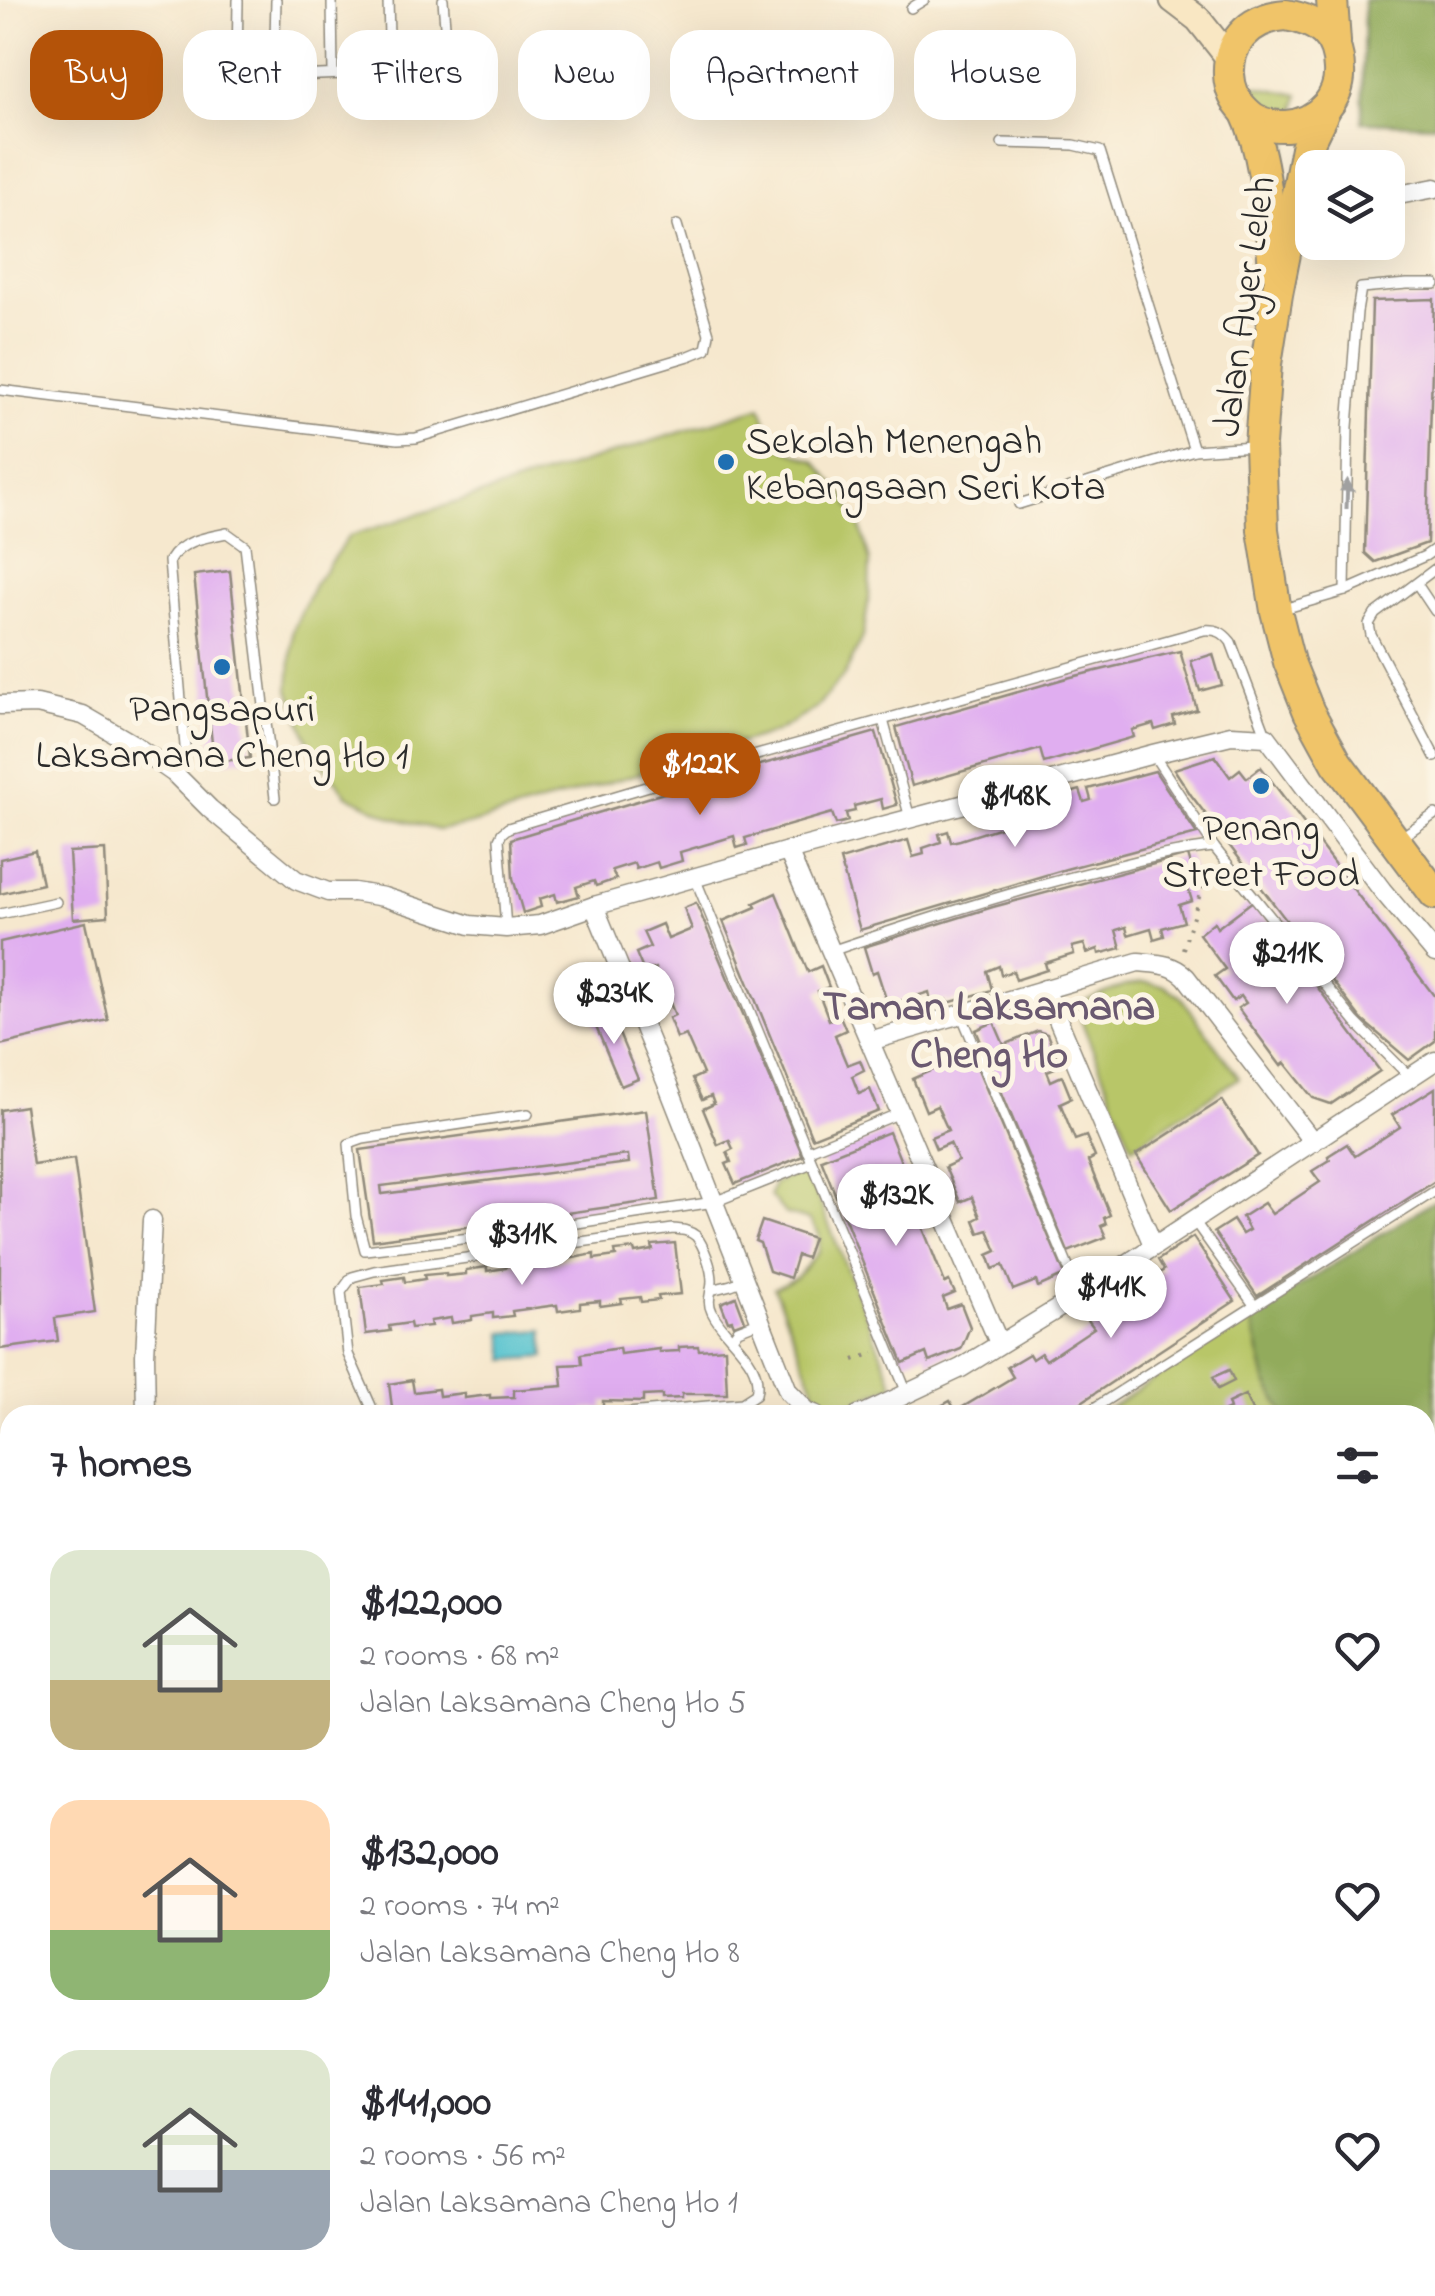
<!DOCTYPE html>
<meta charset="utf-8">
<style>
body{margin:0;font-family:"Indie Flower",sans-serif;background:#f7f7f7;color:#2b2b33;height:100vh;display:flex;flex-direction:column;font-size:38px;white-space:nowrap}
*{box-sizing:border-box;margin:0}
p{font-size:32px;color:#7c7c81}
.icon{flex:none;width:55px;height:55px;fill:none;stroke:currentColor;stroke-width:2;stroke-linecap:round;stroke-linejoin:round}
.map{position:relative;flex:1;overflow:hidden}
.side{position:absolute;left:0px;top:1405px;width:1435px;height:892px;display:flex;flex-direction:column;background:#fff;border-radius:30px 30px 0 0;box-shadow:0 10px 40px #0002}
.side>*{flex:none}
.banner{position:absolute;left:30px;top:30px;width:1375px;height:90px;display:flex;gap:20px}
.buttons{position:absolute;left:1295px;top:150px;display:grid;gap:20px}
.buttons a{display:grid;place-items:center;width:110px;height:110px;border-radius:20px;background:#fff;box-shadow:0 10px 40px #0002;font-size:50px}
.price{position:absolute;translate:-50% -85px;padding:0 22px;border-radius:35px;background:#fff;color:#222;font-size:32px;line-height:65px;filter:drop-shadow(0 2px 5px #0008)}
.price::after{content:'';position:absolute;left:50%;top:60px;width:30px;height:22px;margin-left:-15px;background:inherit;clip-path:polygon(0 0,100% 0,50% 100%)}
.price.current{background:#b45309;color:#fff}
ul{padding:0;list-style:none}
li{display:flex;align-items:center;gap:30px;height:250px;padding:0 50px}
li span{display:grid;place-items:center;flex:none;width:280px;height:200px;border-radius:30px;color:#555}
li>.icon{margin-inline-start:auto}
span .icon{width:120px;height:120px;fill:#fffc;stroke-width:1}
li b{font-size:42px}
h2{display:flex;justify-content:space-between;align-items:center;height:120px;padding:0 50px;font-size:42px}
.pill{padding:0 35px;border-radius:30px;background:#fff;box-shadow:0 10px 40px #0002;font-size:35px;line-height:90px}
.pill.current{background:#b45309;color:#fff}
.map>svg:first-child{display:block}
</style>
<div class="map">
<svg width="1435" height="2296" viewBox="0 0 1435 2296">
<rect width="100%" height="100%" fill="#fcf5e5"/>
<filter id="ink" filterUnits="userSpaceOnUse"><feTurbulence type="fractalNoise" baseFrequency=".01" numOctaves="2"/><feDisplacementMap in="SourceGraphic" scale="20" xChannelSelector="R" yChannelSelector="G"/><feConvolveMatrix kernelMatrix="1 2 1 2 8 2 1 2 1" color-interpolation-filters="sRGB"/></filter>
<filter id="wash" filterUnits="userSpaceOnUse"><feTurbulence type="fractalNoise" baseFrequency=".0048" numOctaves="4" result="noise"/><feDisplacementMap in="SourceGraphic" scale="40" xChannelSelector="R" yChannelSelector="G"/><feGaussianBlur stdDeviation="2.25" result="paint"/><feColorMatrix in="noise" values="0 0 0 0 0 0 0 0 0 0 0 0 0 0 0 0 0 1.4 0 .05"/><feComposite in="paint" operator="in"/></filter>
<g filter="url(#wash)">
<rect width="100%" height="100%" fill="#f6e8ce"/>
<g fill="#b8c668" stroke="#72784a" stroke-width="2.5">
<path d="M 1251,85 L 1299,95 L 1275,203 L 1269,131 Z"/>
<path d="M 761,407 L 774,445 L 815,461 L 842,493 L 859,522 L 870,561 L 869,597 L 863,637 L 845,674 L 815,709 L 776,732 L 468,825 L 438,830 L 391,817 L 347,795 L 311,748 L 289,690 L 293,630 L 314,585 L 349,536 Z"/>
<path d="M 1143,982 L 1165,986 L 1181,997 L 1239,1078 L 1132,1147 L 1075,1005 L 1126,985 Z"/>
<path d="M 802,1172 L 810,1178 L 894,1385 L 853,1403 L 833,1405 L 818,1397 L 774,1288 L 796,1278 L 819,1251 L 819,1234 L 810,1220 L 786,1214 L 770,1196 L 774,1183 Z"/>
<path d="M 1251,1317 L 1266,1381 L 1285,1415 L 1098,1415 Z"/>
<path d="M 1088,2288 L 1138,2288 L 1138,2296 L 1087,2296 Z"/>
</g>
<g fill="#92ab5c" stroke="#5e6b44" stroke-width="2.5">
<path d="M 1364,0 L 1435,0 L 1435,125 L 1362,122 Z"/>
<path d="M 1435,1200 L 1435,1542 L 1425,1527 L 1425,1415 L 1285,1415 L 1266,1381 L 1251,1317 Z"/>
</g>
<path fill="#56c3cf" stroke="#40777d" stroke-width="2.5" d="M 543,1330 L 545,1357 L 506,1360 L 503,1333 Z"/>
<g id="blocks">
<g fill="#e0aef0" fill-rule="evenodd">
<path d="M 1434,299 L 1427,543 L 1375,562 L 1365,553 L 1372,301 Z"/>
<path d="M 230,571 L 250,758 L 214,762 L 194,575 Z"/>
<path d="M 1180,651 L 1197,710 L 1173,717 L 1175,724 L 1155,730 L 1153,724 L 1132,730 L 1134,737 L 1044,763 L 1040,749 L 912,786 L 896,727 L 1067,678 Z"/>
<path d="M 1213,654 L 1222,685 L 1200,691 L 1191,661 Z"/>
<path d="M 876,732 L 897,805 L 883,809 L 881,799 L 854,806 L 855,811 L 846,813 L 848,821 L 836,824 L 832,813 L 745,838 L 747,845 L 737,848 L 734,836 L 721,840 L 680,852 L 682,861 L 659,868 L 657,862 L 636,869 L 634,863 L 612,870 L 616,879 L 596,886 L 594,881 L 576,887 L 579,896 L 557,902 L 555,894 L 539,899 L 541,907 L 523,913 L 513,878 L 511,839 L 704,781 Z"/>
<path d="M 1215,756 L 1230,777 L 1240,769 L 1247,778 L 1261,767 L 1435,997 L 1435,1041 L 1409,1060 L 1362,1020 L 1191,795 L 1174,769 Z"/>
<path d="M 1155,771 L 1197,834 L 1066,869 L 860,930 L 840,860 L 908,840 L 913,857 L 924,854 L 923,848 L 941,842 L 939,834 L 948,831 L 951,842 L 960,840 L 1014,823 L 1010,811 L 1024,807 L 1027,819 L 1050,813 L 1058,811 L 1054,798 L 1080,790 L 1084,802 L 1091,800 L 1088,789 Z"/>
<path d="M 105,850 L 108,916 L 73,919 L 69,852 Z"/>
<path d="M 35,851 L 42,884 L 0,894 L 0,859 Z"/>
<path d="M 1188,855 L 1197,885 L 1188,888 L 1192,901 L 1179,905 L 1184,922 L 1162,928 L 1164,936 L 1154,939 L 1151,928 L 1128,935 L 1126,927 L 1116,930 L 1121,948 L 1099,954 L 1098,949 L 1087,953 L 1084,944 L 1072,947 L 1074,954 L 1045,963 L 1047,970 L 1016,980 L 1013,971 L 1001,975 L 999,966 L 987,971 L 992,990 L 948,1003 L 947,1000 L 932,1005 L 929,992 L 888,1005 L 877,971 L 872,973 L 864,947 L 993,907 Z"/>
<path d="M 776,893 L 808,972 L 821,966 L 829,987 L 818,991 L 829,1020 L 840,1016 L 846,1030 L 835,1035 L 842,1053 L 847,1065 L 860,1060 L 864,1070 L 852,1076 L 859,1094 L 870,1089 L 879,1111 L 812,1138 L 723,921 L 756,907 L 754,903 Z"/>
<path d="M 1253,901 L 1380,1071 L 1331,1104 L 1313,1098 L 1285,1063 L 1281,1066 L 1238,1008 L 1246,1003 L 1241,996 L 1233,1001 L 1215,976 L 1225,969 L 1199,934 L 1214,922 L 1217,928 Z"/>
<path d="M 696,903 L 803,1156 L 735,1184 L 726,1164 L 731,1162 L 727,1152 L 733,1149 L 729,1140 L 718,1145 L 703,1109 L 714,1104 L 711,1096 L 702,1100 L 692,1079 L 703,1074 L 686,1035 L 677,1038 L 669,1018 L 675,1015 L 655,968 L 644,972 L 636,953 L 650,947 L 643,932 L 662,924 L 668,939 L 692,929 L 684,908 Z"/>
<path d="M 86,922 L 108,1020 L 0,1045 L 0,942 Z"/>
<path d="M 608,1007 L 638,1079 L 621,1086 L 591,1015 Z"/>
<path d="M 994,1022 L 1004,1045 L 1038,1031 L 1047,1034 L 1060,1066 L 1047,1071 L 1051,1081 L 1062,1076 L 1071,1098 L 1060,1103 L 1075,1140 L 1086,1136 L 1095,1157 L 1088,1161 L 1110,1215 L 1104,1218 L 1106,1224 L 1101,1226 L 1106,1237 L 1068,1252 L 976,1030 Z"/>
<path d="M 969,1048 L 1065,1275 L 1038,1287 L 1036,1281 L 1013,1290 L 1003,1265 L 993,1269 L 988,1255 L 997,1251 L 988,1230 L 979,1233 L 974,1220 L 980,1217 L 972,1197 L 960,1202 L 945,1167 L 958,1161 L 950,1143 L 936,1149 L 931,1137 L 948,1130 L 937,1106 L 926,1111 L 913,1079 L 938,1068 L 935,1062 Z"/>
<path d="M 1435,1088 L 1435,1181 L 1257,1296 L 1214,1232 L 1233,1220 L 1242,1234 L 1249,1230 L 1242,1217 L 1264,1203 L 1272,1214 L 1320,1182 L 1312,1171 L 1330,1160 L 1328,1156 L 1347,1144 L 1355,1156 L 1400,1127 L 1392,1115 Z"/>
<path d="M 1222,1100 L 1258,1155 L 1171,1210 L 1136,1155 Z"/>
<path d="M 25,1106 L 33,1165 L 74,1159 L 95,1312 L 55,1318 L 58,1341 L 0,1349 L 0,1110 Z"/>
<path d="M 646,1110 L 659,1200 L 373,1240 L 360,1150 ZM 628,1155 L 629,1163 L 382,1194 L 381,1186 Z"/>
<path d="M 889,1132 L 916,1199 L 912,1201 L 936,1261 L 945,1283 L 949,1281 L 955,1293 L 943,1298 L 947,1309 L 961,1304 L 970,1327 L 961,1349 L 929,1362 L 926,1353 L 903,1363 L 821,1159 Z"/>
<path d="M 762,1221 L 813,1238 L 806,1258 L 797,1255 L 790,1278 L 769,1271 L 760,1243 L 755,1241 Z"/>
<path d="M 1193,1237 L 1235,1301 L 1062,1415 L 934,1415 L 932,1411 L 950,1401 L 956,1411 L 1013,1377 L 1007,1367 L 1029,1354 L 1032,1359 L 1041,1353 L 1046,1360 L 1094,1328 L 1085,1316 L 1096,1309 L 1104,1320 L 1119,1310 L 1111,1298 L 1122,1291 L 1119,1287 L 1130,1280 L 1141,1295 L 1157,1284 L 1153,1277 L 1164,1270 L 1158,1260 Z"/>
<path d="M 675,1243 L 681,1294 L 658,1296 L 659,1300 L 641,1302 L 640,1297 L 621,1299 L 622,1303 L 600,1306 L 600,1301 L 580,1303 L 580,1308 L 558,1311 L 557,1305 L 512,1311 L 513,1316 L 493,1318 L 493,1313 L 472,1316 L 472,1320 L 452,1323 L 451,1318 L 430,1321 L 431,1326 L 411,1328 L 410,1323 L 389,1326 L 390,1331 L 366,1334 L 360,1287 L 384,1284 L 383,1280 L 404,1277 L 405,1282 L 425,1279 L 424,1275 L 446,1273 L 446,1276 L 466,1274 L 466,1270 L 487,1267 L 487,1271 L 506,1268 L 506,1264 L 551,1258 L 552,1262 L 594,1254 L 594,1259 L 616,1256 L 615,1251 L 634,1249 L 635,1253 L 653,1250 L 652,1245 Z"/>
<path d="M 736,1297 L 745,1321 L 734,1325 L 732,1320 L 728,1321 L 721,1303 Z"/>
<path d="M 698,1346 L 699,1350 L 725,1348 L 727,1394 L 682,1394 L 682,1398 L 662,1399 L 662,1395 L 643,1396 L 643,1402 L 603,1401 L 603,1408 L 584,1409 L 585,1415 L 393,1415 L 389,1384 L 412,1380 L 414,1392 L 438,1389 L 439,1396 L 464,1393 L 464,1398 L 490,1395 L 490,1398 L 514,1397 L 514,1390 L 563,1386 L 561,1365 L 582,1364 L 581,1354 L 619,1348 L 620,1354 L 659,1349 L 659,1352 L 679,1351 L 679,1347 Z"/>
<path d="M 1229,1370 L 1234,1381 L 1218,1389 L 1213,1377 Z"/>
<path d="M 1245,1395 L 1254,1415 L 1224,1415 L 1223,1412 L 1230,1409 L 1228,1403 Z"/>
<path d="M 1431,1557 L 1431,1583 L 1435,1584 L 1435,1778 L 1425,1778 L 1425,1558 Z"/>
<path d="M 1435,1797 L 1435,1936 L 1431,1936 L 1431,1974 L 1425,1973 L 1425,1903 L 1431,1903 L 1430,1856 L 1425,1857 L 1425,1810 L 1432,1809 L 1431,1798 Z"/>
<rect x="0" y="1805" width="10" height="85"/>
<path d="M 0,1949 L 10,1950 L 6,1978 L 0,1977 Z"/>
<path d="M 0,2068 L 10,2099 L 10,2189 L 3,2192 L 9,2216 L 0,2218 Z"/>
<path d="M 1435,2069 L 1435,2150 L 1431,2151 L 1425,2119 L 1425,2071 Z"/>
<path d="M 1435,2190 L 1435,2218 L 1433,2219 L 1428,2191 Z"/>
<path d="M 137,2288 L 179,2288 L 180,2296 L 139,2296 Z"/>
<path d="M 196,2288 L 234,2288 L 235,2296 L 197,2296 Z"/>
<path d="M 267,2288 L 309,2288 L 309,2290 L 268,2293 Z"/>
<path d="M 341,2288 L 370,2288 L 371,2296 L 342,2296 Z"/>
<path d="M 451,2288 L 497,2288 L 496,2296 L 451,2296 Z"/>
<rect x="604" y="2288" width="58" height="8"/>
<rect x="687" y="2288" width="61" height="8"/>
<rect x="792" y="2288" width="25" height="8"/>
<rect x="836" y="2288" width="25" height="8"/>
<rect x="1028" y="2288" width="57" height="8"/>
<path d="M 1139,2288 L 1167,2288 L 1167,2290 L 1217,2288 L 1217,2296 L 1139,2296 Z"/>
<rect x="1265" y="2288" width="79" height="8"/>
<path d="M 421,2291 L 446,2291 L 447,2296 L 422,2296 Z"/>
</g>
</g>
</g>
<g filter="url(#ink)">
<use href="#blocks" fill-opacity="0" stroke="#908a7c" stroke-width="2.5"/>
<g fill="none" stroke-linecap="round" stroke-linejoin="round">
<g stroke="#908a7c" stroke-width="12">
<g id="lane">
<path d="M 238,0 L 237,68 L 240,74 L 246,78 L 443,70 L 448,64 L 443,0"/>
<path d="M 332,0 L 333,74"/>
<path d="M 388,0 L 390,73"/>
<path d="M 911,8 L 924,0"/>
<path d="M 274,77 L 276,0"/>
<path d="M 1002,143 L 1074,145 L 1100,151 L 1194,450"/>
<path d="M 0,390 L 398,439 L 416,438 L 689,356 L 706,349 L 709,334 L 677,225"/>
<path d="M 1019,504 L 1194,450 L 1253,446"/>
<path d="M 1435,569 L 1375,614 L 1369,624 L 1371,635 L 1435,757"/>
<path d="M 1417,584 L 1435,611"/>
<path d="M 1345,591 L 1348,427 L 1357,312 L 1361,288 L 1407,284 L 1435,284"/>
<path d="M 1280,610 L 1345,591 L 1425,556 L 1435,549"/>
<path d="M 883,720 L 910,818"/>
<path d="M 1153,754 L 1214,847 L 1355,1022 L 1411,1078"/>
<path d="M 174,773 L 184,765 L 185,746 L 169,561 C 180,541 206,537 227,533 L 245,546 L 275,798"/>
<path d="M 1400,838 L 1435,814"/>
<path d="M 695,878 L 907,1393"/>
<path d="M 0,914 L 56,902"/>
<path d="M 506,928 L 499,839 L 502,833 L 508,828 L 696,772 L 1204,630 C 1217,629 1223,632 1231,642 L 1267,737"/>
<path d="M 831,951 C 916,922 1000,895 1087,873 C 1130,863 1171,851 1214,847"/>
<path d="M 961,1014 L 1080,1295"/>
<path d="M 528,1114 L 363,1139 L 349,1144 L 356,1216 L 365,1250 L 505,1234 L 714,1202 L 812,1163"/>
<path d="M 807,1151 L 900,1113"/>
<path d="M 1193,1219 L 1254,1305"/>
<path d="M 711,1290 L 731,1285 L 744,1280"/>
<path d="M 732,1338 L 738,1330 L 761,1321"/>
<path d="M 375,1415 L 348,1354 L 341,1292 L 352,1277 L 374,1271 L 673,1229 C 682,1230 689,1230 696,1236 C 704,1246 712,1268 712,1281 C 712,1293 706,1300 712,1312 C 725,1340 764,1359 756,1394 L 742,1403 L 605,1415"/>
<path d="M 1083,1415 L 1435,1191"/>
<path d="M 0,1741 L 10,1742"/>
<path d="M 676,2296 L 676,2288"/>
</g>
</g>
<g stroke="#908a7c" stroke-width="21">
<g id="street">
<path d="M 1388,197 L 1435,188"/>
<path d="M 0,705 L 37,704 L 83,715 L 131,743 L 174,773 L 210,809 L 296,880 L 328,892 L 354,892 L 384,897 L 470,925 L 506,928 L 540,925 L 594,906 L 788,851 L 1153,754 L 1231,735 L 1267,737 L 1382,890 L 1435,953"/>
<path d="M 788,851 L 999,1343"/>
<path d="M 594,906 L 668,1086 L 788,1391 L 807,1411 L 817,1415"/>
<path d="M 1045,989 L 1153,1245"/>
<path d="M 870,1041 L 1138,962 C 1157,964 1172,963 1186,977 L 1313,1142"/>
<path d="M 146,1415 L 145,1355 L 152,1220"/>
<path d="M 858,1415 L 866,1413 L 961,1368 L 1080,1295 L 1435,1061"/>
<path d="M 1425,1793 L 1435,1792"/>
<path d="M 131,2288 L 132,2296"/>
<path d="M 1241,2288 L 1241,2296"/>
<path d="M 413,2296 L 413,2288"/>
<path d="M 774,2296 L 774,2288"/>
</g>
</g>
<g stroke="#908a7c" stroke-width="29">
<g id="secondary">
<path d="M 1173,0 L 1198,19 L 1229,58"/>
<path d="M 527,2296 L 527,2288"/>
</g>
</g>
<g stroke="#908a7c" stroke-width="34">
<g id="primary">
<path d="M 1332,0 L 1335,42"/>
<path d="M 1286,15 C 1319,21 1338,35 1339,70 C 1340,83 1335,96 1327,106 C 1316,118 1301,125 1286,126 C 1216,130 1204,21 1286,15 Z"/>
<path d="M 1326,107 L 1306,148 L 1277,294 L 1266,364 L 1260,445 L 1263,530 L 1276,611 L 1289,662 L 1309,712 L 1337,763 L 1435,894"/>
<path d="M 1245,111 C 1267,156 1269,217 1274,267"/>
<path d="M 0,1916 L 10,1916"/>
<path d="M 1425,2008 L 1435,2009"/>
</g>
</g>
<g stroke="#908a7c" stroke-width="4" stroke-dasharray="2.5 8" stroke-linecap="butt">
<path d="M 1183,949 L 1208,868"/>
<path d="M 854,1360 L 874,1353"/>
</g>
<use href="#lane" stroke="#fff" stroke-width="9"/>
<use href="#street" stroke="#fff" stroke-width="18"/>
<use href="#secondary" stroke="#f9e7c3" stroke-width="25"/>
<use href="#primary" stroke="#f0c469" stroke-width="30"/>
</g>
<defs><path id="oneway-solid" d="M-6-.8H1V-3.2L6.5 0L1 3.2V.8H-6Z" transform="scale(2.5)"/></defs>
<use fill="#a0a0a0" href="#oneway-solid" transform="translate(1347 494) rotate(-88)"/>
</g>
<g fill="#1f6fb2" stroke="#fcf5e5" stroke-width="4">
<circle cx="726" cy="462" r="10"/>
<circle cx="222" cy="667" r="10"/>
<circle cx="1261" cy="786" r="10"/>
</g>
<g text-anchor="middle" stroke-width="10" stroke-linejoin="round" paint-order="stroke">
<g font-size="40" fill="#2b2b2b" stroke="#fcf5e5">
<text transform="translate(1242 306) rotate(-82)" y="14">Jalan Ayer Leleh</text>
</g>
<g font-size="40" fill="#2b2b2b" stroke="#fcf5e5">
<text x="746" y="453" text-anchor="start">Sekolah Menengah<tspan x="746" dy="46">Kebangsaan Seri Kota</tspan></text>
<text x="222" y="721">Pangsapuri<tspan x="222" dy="46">Laksamana Cheng Ho 1</tspan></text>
<text x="1261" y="840">Penang<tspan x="1261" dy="46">Street Food</tspan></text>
</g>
<g font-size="42" font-weight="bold" fill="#6a5970" stroke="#fcf5e5">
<text x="989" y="1019">Taman Laksamana<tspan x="989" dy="48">Cheng Ho</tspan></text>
</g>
</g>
</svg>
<div class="buttons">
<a><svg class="icon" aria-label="layers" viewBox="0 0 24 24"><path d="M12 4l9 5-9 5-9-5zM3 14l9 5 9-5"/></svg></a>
</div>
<b class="price current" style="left:700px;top:818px">$122K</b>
<b class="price" style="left:1015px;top:850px">$148K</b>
<b class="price" style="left:1287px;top:1007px">$211K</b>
<b class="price" style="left:614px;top:1047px">$234K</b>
<b class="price" style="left:896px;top:1249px">$132K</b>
<b class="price" style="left:522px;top:1288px">$311K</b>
<b class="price" style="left:1111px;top:1341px">$141K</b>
<div class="banner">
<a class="pill current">Buy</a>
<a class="pill">Rent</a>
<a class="pill">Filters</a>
<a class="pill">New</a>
<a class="pill">Apartment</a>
<a class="pill">House</a>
</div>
<section class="side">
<h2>7 homes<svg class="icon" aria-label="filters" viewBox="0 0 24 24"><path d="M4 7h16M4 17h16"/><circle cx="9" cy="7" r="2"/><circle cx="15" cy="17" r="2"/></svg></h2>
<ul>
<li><span style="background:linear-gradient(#dfe7d0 65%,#c2b280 0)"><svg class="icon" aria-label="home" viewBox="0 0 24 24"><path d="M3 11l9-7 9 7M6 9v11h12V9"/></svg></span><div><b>$122,000</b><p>2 rooms · 68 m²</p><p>Jalan Laksamana Cheng Ho 5</p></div><svg class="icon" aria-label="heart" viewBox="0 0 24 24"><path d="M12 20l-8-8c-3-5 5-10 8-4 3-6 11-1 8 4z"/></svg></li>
<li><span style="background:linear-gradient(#ffd9b3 65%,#8fb573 0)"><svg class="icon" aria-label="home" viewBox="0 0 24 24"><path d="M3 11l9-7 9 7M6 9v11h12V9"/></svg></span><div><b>$132,000</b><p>2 rooms · 74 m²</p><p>Jalan Laksamana Cheng Ho 8</p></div><svg class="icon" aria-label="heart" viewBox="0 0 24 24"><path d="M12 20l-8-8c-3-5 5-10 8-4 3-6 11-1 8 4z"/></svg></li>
<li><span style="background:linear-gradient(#dfe7d0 60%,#9aa5b1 0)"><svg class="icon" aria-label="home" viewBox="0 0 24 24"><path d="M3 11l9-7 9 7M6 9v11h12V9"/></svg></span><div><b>$141,000</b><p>2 rooms · 56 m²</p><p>Jalan Laksamana Cheng Ho 1</p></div><svg class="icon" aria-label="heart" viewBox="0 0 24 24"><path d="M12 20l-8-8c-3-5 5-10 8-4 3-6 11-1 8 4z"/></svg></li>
</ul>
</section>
</div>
